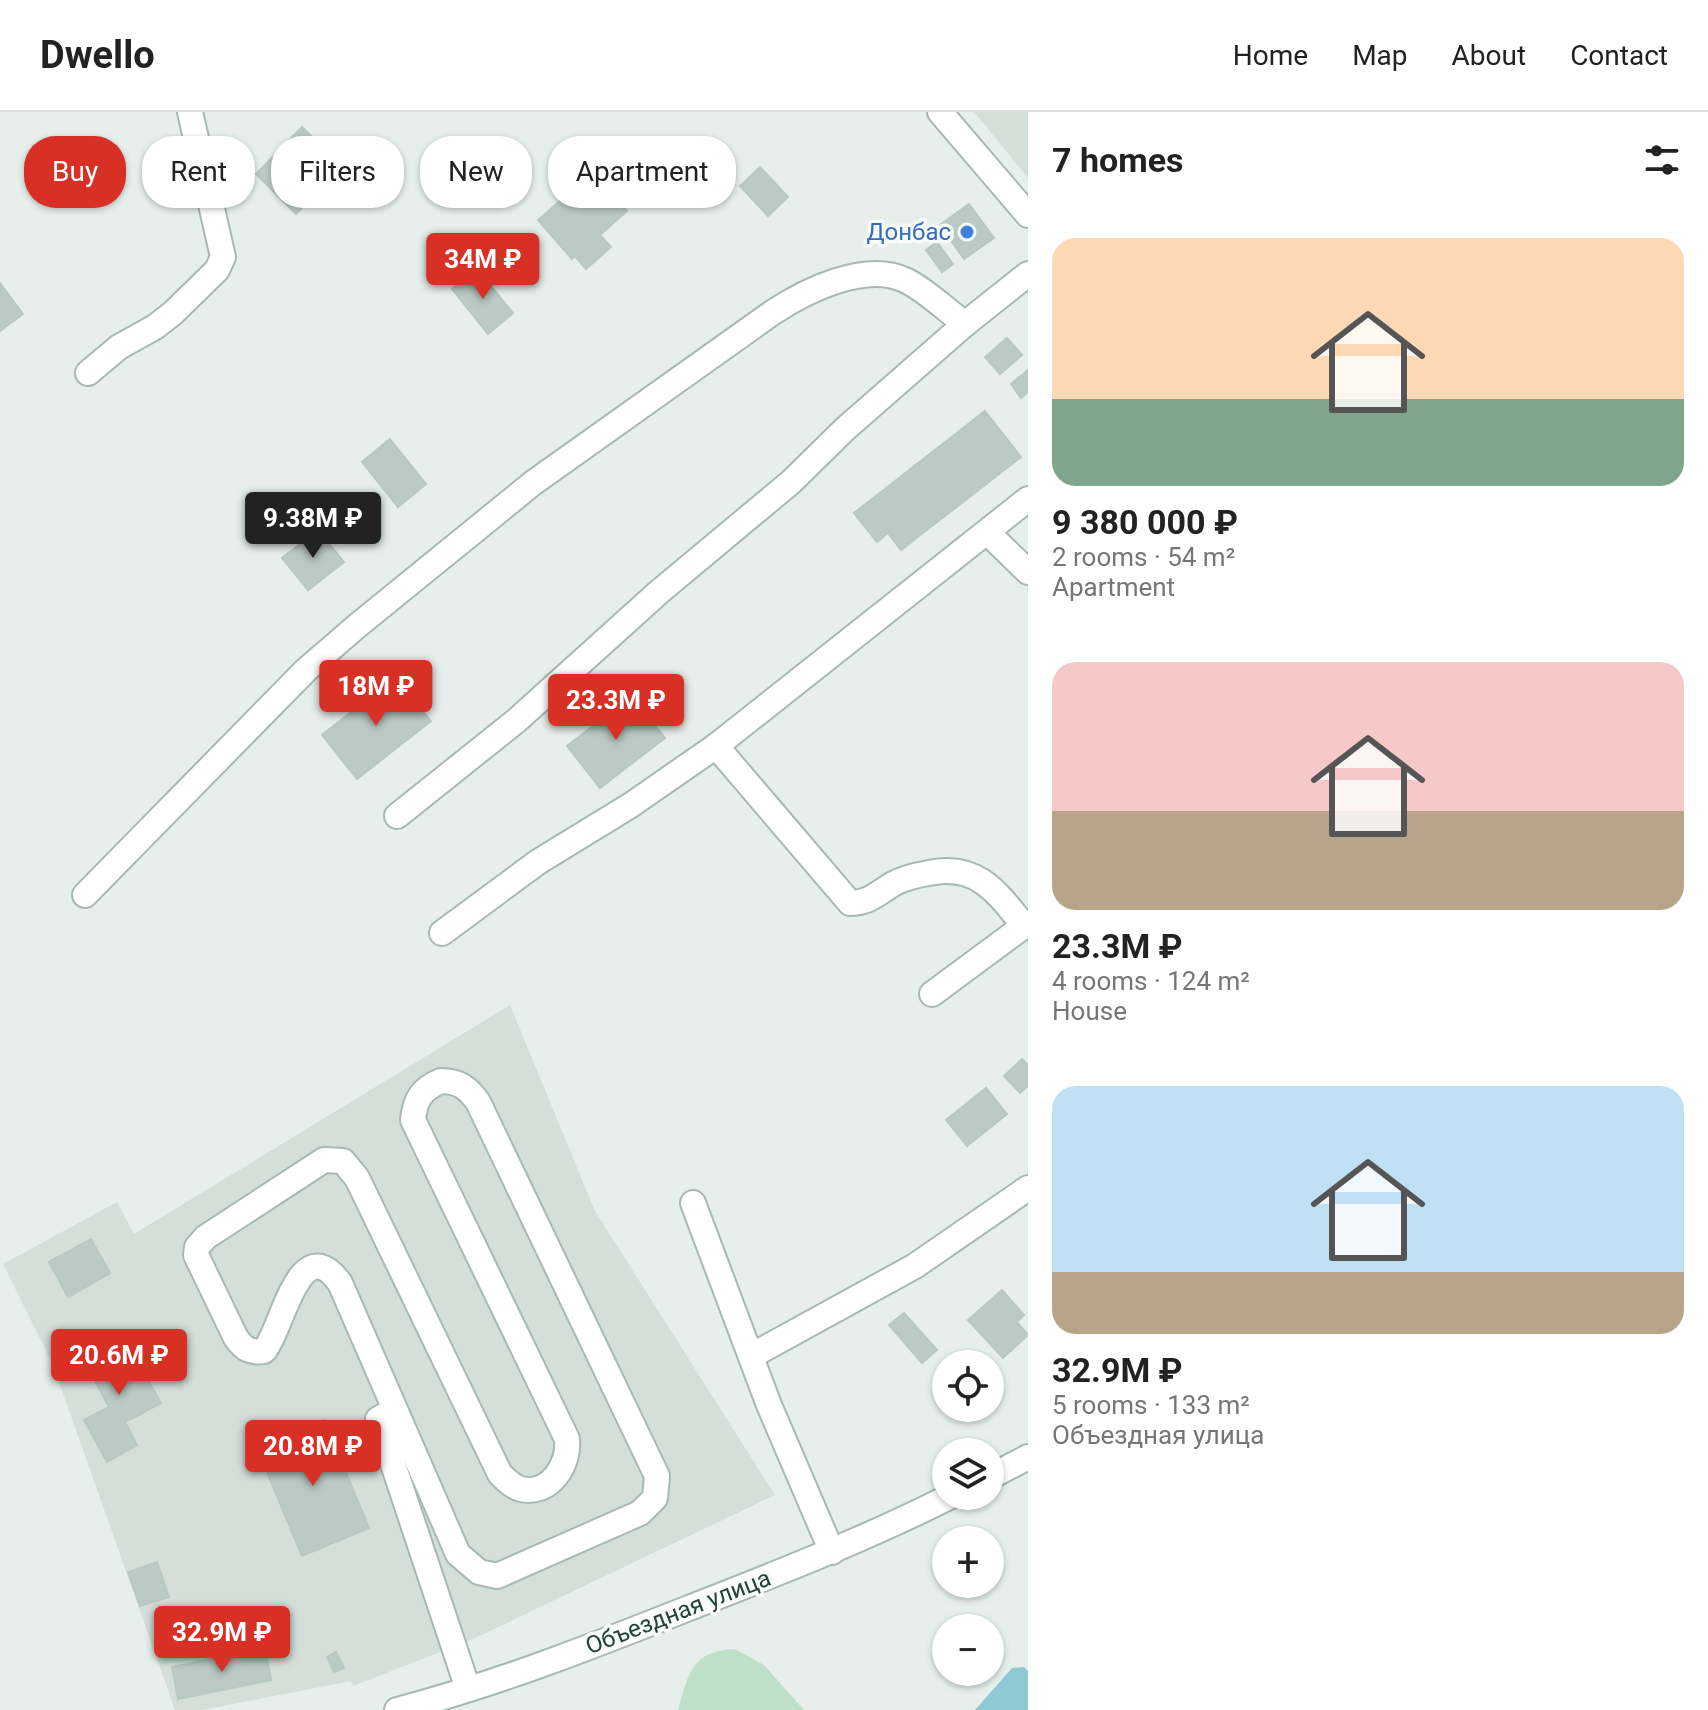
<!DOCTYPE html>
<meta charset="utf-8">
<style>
body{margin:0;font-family:Roboto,sans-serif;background:#f2f2f2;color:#222;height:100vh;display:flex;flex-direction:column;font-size:30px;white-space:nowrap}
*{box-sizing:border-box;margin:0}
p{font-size:26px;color:#767676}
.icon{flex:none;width:44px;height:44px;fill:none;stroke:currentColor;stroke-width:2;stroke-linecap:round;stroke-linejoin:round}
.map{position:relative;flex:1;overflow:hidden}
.drawer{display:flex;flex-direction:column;background:#fff;width:680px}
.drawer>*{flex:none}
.top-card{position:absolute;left:24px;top:24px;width:760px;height:72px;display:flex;gap:16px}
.buttons{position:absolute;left:932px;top:1238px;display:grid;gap:16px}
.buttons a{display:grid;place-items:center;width:72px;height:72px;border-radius:50%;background:#fff;box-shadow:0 2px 6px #0004;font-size:40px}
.price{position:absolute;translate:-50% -68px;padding:0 18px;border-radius:8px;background:#d93025;color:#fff;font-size:26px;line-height:52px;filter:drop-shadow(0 2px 4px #0008)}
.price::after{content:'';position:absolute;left:50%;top:48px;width:24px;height:18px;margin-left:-12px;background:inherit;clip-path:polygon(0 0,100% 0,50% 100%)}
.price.current{background:#222;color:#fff}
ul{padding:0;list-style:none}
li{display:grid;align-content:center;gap:16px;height:424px;padding:0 24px}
li span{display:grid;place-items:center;height:248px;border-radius:24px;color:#555}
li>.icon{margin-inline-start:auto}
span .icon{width:144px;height:144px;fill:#fffc;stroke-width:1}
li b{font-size:34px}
h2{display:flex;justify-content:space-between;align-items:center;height:96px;padding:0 24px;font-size:34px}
.chip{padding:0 28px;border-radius:32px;background:#fff;box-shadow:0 2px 6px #0004;font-size:28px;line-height:72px}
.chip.current{background:#d93025;color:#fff}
header{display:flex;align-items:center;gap:48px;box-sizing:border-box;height:112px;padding:0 40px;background:#fff;border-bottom:2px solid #e0e0e0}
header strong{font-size:38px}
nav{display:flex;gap:44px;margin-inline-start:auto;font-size:28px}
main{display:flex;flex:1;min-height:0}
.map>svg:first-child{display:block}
</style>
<header>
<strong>Dwello</strong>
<nav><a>Home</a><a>Map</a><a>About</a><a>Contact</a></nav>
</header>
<main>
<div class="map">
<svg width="1028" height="1598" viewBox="0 0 1028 1598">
<rect width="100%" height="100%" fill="#e6efeb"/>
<g fill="#d4dfda">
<path d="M 974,0 L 1028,0 L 1028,66 Z"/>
<path d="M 510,893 L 595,1099 L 775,1383 L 471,1528 L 353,1574 L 351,1569 L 202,1598 L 175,1598 L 53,1253 L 3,1152 L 117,1090 L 134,1122 Z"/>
</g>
<path fill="#bfe0c8" d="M 735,1537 L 764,1553 L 804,1598 L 678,1598 C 689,1561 691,1539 735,1537 Z"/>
<path fill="#8ec9d4" d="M 1024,1555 L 1028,1559 L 1028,1598 L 975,1598 L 1012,1556 Z"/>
<g fill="#bbcac4" stroke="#b8c9c2" stroke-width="2">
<path d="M 302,15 L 342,55 L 296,102 L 256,62 Z"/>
<path d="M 760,55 L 788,85 L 768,104 L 740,74 Z"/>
<path d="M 593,60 L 627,99 L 600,123 L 611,135 L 586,157 L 575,144 L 572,147 L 538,108 Z"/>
<path d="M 969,92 L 994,126 L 964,147 L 940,113 Z"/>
<path d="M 937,130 L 953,152 L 942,160 L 926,138 Z"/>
<path d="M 477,157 L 513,201 L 488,222 L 452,177 Z"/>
<path d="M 0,171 L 23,202 L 0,219 Z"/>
<path d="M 1007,226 L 1022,243 L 1000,262 L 985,245 Z"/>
<path d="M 1028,258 L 1028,280 L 1021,286 L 1011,272 Z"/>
<path d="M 985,299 L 1021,345 L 901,438 L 888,421 L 877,430 L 854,401 Z"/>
<path d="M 390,327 L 426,372 L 398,395 L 362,350 Z"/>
<path d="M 318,418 L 344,450 L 308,478 L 282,446 Z"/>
<path d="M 396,565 L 431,609 L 357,667 L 322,623 Z"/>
<path d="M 632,584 L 665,626 L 600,676 L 567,634 Z"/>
<path d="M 1022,947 L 1028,953 L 1028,974 L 1020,981 L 1004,964 Z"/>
<path d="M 986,976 L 1007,1002 L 967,1034 L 946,1008 Z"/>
<path d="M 91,1127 L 110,1161 L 68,1185 L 49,1150 Z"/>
<path d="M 1002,1178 L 1024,1203 L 1017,1210 L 1028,1223 L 1003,1246 L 968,1208 Z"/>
<path d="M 904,1201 L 937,1238 L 922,1251 L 889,1213 Z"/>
<path d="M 127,1228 L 139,1251 L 146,1246 L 156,1263 L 148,1268 L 161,1291 L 125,1310 L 137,1333 L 107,1350 L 84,1308 L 109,1295 L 83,1247 L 102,1237 L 104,1241 Z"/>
<path d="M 324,1308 L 369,1416 L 302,1444 L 257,1336 Z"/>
<path d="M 157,1450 L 169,1485 L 140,1494 L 128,1460 Z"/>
<path d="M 265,1536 L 271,1568 L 178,1587 L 172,1555 Z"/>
<path d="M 336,1540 L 344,1556 L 334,1560 L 327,1545 Z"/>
</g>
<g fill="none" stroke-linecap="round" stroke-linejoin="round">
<g stroke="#a8b8b2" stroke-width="28">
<g id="minor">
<path d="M 940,0 L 1028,103"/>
<path d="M 88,261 L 119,235 L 155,215 L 173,201 L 217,158 L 223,145 L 190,0"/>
<path d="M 988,421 L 1028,460"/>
<path d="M 716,634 L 850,791 C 869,791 878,781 893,772 C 904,766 917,763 929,761 C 977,751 997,780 1024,814"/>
<path d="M 397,704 L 516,609 L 659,480 L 791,370 L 845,317 L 965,212"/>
<path d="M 85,783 L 306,558 L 357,514 L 533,371 L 772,201 C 805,179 865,149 905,168 C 926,178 946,198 965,212 L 1028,162"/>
<path d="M 442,821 L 538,750 L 631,693 L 716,634 L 1028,387"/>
<path d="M 932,882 L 1028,811"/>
<path d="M 441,969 C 459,969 468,976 478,990 L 657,1364 L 655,1386 L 640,1401 L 497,1464 L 479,1460 L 458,1442 L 340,1171 C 299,1115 283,1217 264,1239 C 250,1241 244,1237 236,1226 L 196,1143 L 197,1135 L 206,1125 L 324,1048 L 343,1049 L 357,1066 L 500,1362 C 506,1368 513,1375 521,1377 C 550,1384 570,1352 567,1327 L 413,1008 C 415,988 421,977 441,969 Z"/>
<path d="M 693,1091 L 769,1293 L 832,1440"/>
<path d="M 751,1244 L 915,1154 L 1028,1076"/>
<path d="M 395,1298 L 378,1307 L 468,1577"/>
<path d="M 990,1365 L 1028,1345"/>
<path d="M 397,1598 C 497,1572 593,1534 689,1496 C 778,1461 866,1427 951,1384"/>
</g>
</g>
<use href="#minor" stroke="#fff" stroke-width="24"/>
</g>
<circle fill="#3f7fe0" stroke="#f7fbf9" stroke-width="3" cx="967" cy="120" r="8"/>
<g text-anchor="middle" stroke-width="7" stroke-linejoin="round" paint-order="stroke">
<g font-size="24" fill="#366cbe" stroke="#f7fbf9" text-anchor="end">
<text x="951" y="128">Донбас</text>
</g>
<g font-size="24" fill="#24423a" stroke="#f7fbf9">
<text transform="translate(678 1500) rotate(-21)" y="8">Объездная улица</text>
</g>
</g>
</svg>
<div class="buttons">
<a><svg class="icon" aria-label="locate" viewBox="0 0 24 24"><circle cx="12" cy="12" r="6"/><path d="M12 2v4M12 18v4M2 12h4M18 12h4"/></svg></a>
<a><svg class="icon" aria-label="layers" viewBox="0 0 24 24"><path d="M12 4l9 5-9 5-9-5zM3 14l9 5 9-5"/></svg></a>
<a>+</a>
<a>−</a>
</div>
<b class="price" style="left:483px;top:189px">34M ₽</b>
<b class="price current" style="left:313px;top:448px">9.38M ₽</b>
<b class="price" style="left:376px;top:616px">18M ₽</b>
<b class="price" style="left:616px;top:630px">23.3M ₽</b>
<b class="price" style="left:119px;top:1285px">20.6M ₽</b>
<b class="price" style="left:313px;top:1376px">20.8M ₽</b>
<b class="price" style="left:222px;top:1562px">32.9M ₽</b>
<div class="top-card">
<a class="chip current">Buy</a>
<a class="chip">Rent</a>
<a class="chip">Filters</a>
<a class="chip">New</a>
<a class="chip">Apartment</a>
</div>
</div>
<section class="drawer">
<h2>7 homes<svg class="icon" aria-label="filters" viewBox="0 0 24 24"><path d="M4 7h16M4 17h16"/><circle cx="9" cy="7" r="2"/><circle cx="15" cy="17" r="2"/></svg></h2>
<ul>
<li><span style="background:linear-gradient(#ffd9b3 65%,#7fa58c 0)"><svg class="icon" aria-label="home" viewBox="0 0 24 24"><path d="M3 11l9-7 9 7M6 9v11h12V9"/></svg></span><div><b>9 380 000 ₽</b><p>2 rooms · 54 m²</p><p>Apartment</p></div></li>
<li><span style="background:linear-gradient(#f6c9c9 60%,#b9a48a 0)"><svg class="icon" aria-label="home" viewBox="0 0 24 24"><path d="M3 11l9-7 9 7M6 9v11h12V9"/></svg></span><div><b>23.3M ₽</b><p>4 rooms · 124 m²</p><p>House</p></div></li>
<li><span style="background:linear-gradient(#bfe0f5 75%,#b9a48a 0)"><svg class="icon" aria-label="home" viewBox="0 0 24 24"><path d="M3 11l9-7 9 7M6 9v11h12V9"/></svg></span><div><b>32.9M ₽</b><p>5 rooms · 133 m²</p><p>Объездная улица</p></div></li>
</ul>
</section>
</main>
